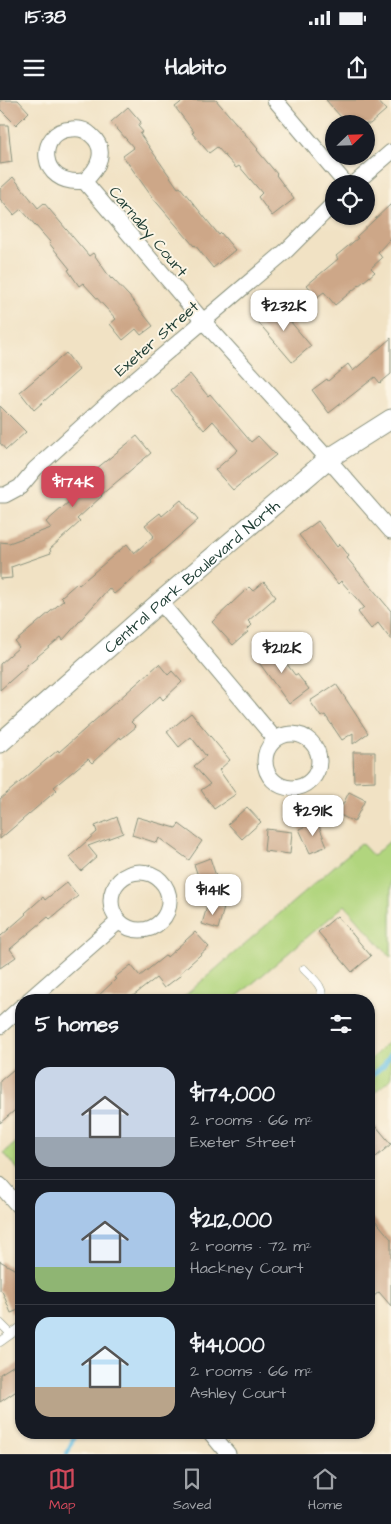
<!DOCTYPE html>
<meta charset="utf-8">
<style>
body{margin:0;font-family:"Architects Daughter",sans-serif;background:#20242c;color:#f1f3f6;height:100vh;display:flex;flex-direction:column;font-size:19px;white-space:nowrap}
*{box-sizing:border-box;margin:0}
p{font-size:16px;color:#9ea1a6}
.icon{flex:none;width:28px;height:28px;fill:none;stroke:currentColor;stroke-width:2;stroke-linecap:round;stroke-linejoin:round}
.map{position:relative;flex:1;overflow:hidden}
.drawer{position:absolute;left:15px;top:894px;width:360px;height:445px;display:flex;flex-direction:column;background:#171b24;border-radius:20px;box-shadow:0 1px 4px #0004}
.drawer>*{flex:none}
.needle{width:32px;rotate:67deg}
.buttons{position:absolute;left:325px;top:15px;display:grid;gap:10px}
.buttons a{display:grid;place-items:center;width:50px;height:50px;border-radius:50%;background:#171b24;box-shadow:0 1px 4px #0004;font-size:25px}
.price{position:absolute;translate:-50% -42px;padding:0 11px;border-radius:10px;background:#fff;color:#222;font-size:16px;line-height:32px;filter:drop-shadow(0 1px 2px #0008)}
.price::after{content:'';position:absolute;left:50%;top:30px;width:15px;height:11px;margin-left:-8px;background:inherit;clip-path:polygon(0 0,100% 0,50% 100%)}
.price.current{background:#d1495b;color:#fff}
ul{padding:0;list-style:none}
li{display:flex;align-items:center;gap:15px;height:125px;padding:0 20px}
li+li{border-top:1px solid #363941}
li span{display:grid;place-items:center;flex:none;width:140px;height:100px;border-radius:15px;color:#555}
li>.icon{margin-inline-start:auto}
span .icon{width:60px;height:60px;fill:#fffc;stroke-width:1}
li b{font-size:21px}
h2{display:flex;justify-content:space-between;align-items:center;height:60px;padding:0 20px;font-size:21px}
.status{display:flex;justify-content:space-between;align-items:center;height:35px;padding:0 25px;background:#171b24;direction:ltr}
.status svg{height:14px;fill:currentColor}
header{display:flex;justify-content:space-between;align-items:center;height:65px;padding:0 20px;background:#171b24;font-size:22px;font-weight:800}
.tab-bar{display:flex;justify-content:space-around;align-items:center;height:70px;border-top:1px solid #363941;background:#171b24;font-size:14px;color:#9ea1a6}
.tab-bar a{display:grid;justify-items:center;gap:2px}
.tab-bar .current{color:#d1495b}
.map>svg:first-child{display:block}
</style>
<div class="status"><b>15:38</b><svg viewBox="0 0 49 12"><path d="M0 12V9h3v3zM5 12V6h3v6zM10 12V3h3v9zM15 12V0h3v12zM26 1h20v11H26zM47 4h2v5h-2z"/></svg></div>
<header><svg class="icon" aria-label="menu" viewBox="0 0 24 24"><path d="M4 6h16M4 12h16M4 18h16"/></svg>Habito<svg class="icon" aria-label="share" viewBox="0 0 24 24"><path d="M12 15V3M7 8l5-5 5 5M5 13v7h14v-7"/></svg></header>
<div class="map">
<svg width="391" height="1354" viewBox="0 0 391 1354">
<rect width="100%" height="100%" fill="#fcf5e5"/>
<filter id="ink" filterUnits="userSpaceOnUse"><feTurbulence type="fractalNoise" baseFrequency=".02" numOctaves="2"/><feDisplacementMap in="SourceGraphic" scale="10" xChannelSelector="R" yChannelSelector="G"/><feConvolveMatrix kernelMatrix="1 2 1 2 8 2 1 2 1" color-interpolation-filters="sRGB"/></filter>
<filter id="wash" filterUnits="userSpaceOnUse"><feTurbulence type="fractalNoise" baseFrequency=".0096" numOctaves="4" result="noise"/><feDisplacementMap in="SourceGraphic" scale="20" xChannelSelector="R" yChannelSelector="G"/><feGaussianBlur stdDeviation="1.12" result="paint"/><feColorMatrix in="noise" values="0 0 0 0 0 0 0 0 0 0 0 0 0 0 0 0 0 1.4 0 .05"/><feComposite in="paint" operator="in"/></filter>
<g filter="url(#wash)">
<rect width="100%" height="100%" fill="#f1e2c4"/>
<g fill="#b1d57e" stroke="#688959">
<path d="M 391,740 L 391,858 L 345,805 L 233,900 L 180,900 L 361,743 L 373,756 Z"/>
<path d="M 391,939 L 391,979 L 369,997 L 369,961 Z"/>
<path d="M 21,1038 L 21,1073 L 4,1053 Z"/>
</g>
<g fill="none" stroke-linecap="round" stroke-linejoin="round">
<g stroke="#67c1e5" stroke-width="4.5">
<path d="M 369,978 L 384,965 L 391,953"/>
<path d="M 67,1354 L 76,1332"/>
</g>
</g>
<g id="blocks">
<g fill="#cda788">
<path d="M 0,0 L 18,0 L 29,12 L 16,25 L 0,9 Z"/>
<path d="M 184,0 L 216,0 L 258,49 L 257,50 L 277,74 L 276,75 L 294,99 L 272,116 L 258,97 L 262,93 L 239,66 L 236,68 L 217,47 L 209,53 L 192,33 L 194,32 L 175,7 Z"/>
<path d="M 326,0 L 377,0 L 386,10 L 370,24 L 347,24 Z"/>
<path d="M 128,7 L 141,22 L 138,26 L 143,32 L 140,34 L 178,88 L 180,87 L 219,135 L 221,133 L 235,150 L 213,168 L 195,145 L 194,146 L 152,97 L 123,56 L 134,48 L 111,22 Z"/>
<path d="M 0,25 L 8,25 L 12,62 L 0,64 Z"/>
<path d="M 13,77 L 38,108 L 44,103 L 89,156 L 93,153 L 111,179 L 112,178 L 129,196 L 153,226 L 141,235 L 136,229 L 123,240 L 110,224 L 116,219 L 83,183 L 79,186 L 68,170 L 70,169 L 49,143 L 50,142 L 21,109 L 14,115 L 0,99 L 0,89 Z"/>
<path d="M 391,104 L 391,138 L 378,152 L 382,158 L 371,168 L 375,172 L 335,205 L 324,192 L 317,197 L 307,185 L 338,159 L 336,156 L 358,138 L 356,137 Z"/>
<path d="M 278,200 L 293,219 L 290,221 L 311,246 L 292,262 L 258,222 L 266,217 L 270,205 Z"/>
<path d="M 391,238 L 391,274 L 380,283 L 375,277 L 329,313 L 312,290 L 327,279 L 328,281 L 348,264 L 353,271 Z"/>
<path d="M 66,253 L 79,270 L 34,310 L 20,292 Z"/>
<path d="M 190,274 L 208,296 L 210,294 L 251,342 L 258,336 L 276,355 L 233,390 L 215,370 L 238,350 L 213,321 L 204,330 L 171,290 Z"/>
<path d="M 0,306 L 26,332 L 6,350 L 0,343 Z"/>
<path d="M 137,336 L 151,353 L 101,395 L 102,396 L 77,419 L 80,422 L 50,449 L 51,453 L 11,467 L 12,478 L 0,479 L 0,442 L 9,443 L 51,428 L 46,422 L 70,401 L 67,398 L 92,374 L 91,373 Z"/>
<path d="M 181,400 L 198,420 L 151,461 L 152,463 L 114,494 L 109,488 L 63,540 L 61,537 L 27,565 L 27,566 L 0,590 L 0,564 L 19,547 L 15,542 L 64,500 L 61,497 L 77,483 L 79,485 L 127,444 L 134,453 L 154,436 L 145,425 L 160,413 L 162,416 Z"/>
<path d="M 318,421 L 337,447 L 340,444 L 349,456 L 347,458 L 391,511 L 391,540 L 378,523 L 371,529 L 358,512 L 364,507 L 341,481 L 338,484 L 299,435 Z"/>
<path d="M 264,482 L 276,497 L 248,521 L 252,525 L 247,530 L 248,532 L 233,545 L 212,522 L 249,487 L 253,491 Z"/>
<path d="M 272,544 L 295,575 L 297,574 L 309,589 L 289,604 L 255,557 Z"/>
<path d="M 159,564 L 168,575 L 172,571 L 182,582 L 163,600 L 160,596 L 131,622 L 136,627 L 121,639 L 120,637 L 92,663 L 88,659 L 54,687 L 57,690 L 0,739 L 0,699 L 58,650 L 59,652 Z"/>
<path d="M 336,584 L 368,633 L 353,644 L 353,633 L 342,640 L 325,615 L 321,617 L 310,601 Z"/>
<path d="M 191,613 L 230,660 L 219,670 L 236,694 L 214,709 L 201,690 L 210,684 L 194,666 L 206,656 L 191,637 L 179,647 L 167,632 Z"/>
<path d="M 353,652 L 375,652 L 375,681 L 354,682 Z"/>
<path d="M 349,692 L 365,700 L 354,722 L 338,714 Z"/>
<path d="M 247,707 L 261,722 L 242,739 L 228,724 Z"/>
<path d="M 117,717 L 123,733 L 88,746 L 97,757 L 81,771 L 69,757 L 97,732 L 95,726 Z"/>
<path d="M 137,717 L 176,728 L 179,724 L 202,741 L 189,760 L 159,738 L 157,743 L 132,735 Z"/>
<path d="M 317,721 L 327,746 L 310,753 L 299,729 Z"/>
<path d="M 266,729 L 292,732 L 290,754 L 264,751 Z"/>
<path d="M 210,758 L 217,779 L 201,785 L 194,764 Z"/>
<path d="M 67,782 L 78,796 L 50,819 L 48,817 L 10,849 L 16,857 L 0,868 L 0,835 L 1,836 L 26,814 L 25,813 L 43,797 L 45,800 Z"/>
<path d="M 208,803 L 224,808 L 218,829 L 202,824 Z"/>
<path d="M 337,816 L 371,856 L 352,872 L 318,832 Z"/>
<path d="M 195,832 L 209,847 L 180,873 L 181,875 L 164,888 L 156,878 L 128,900 L 94,900 L 116,879 L 114,878 L 131,865 L 140,876 L 166,855 L 167,857 Z"/>
<path d="M 21,963 L 21,1005 L 0,1023 L 0,981 Z"/>
<path d="M 376,1026 L 391,1044 L 369,1063 L 369,1031 Z"/>
<path d="M 369,1113 L 391,1139 L 391,1206 L 379,1192 L 369,1200 Z"/>
<path d="M 0,1161 L 21,1173 L 21,1209 L 11,1213 L 2,1191 L 0,1190 Z"/>
<path d="M 21,1261 L 21,1288 L 0,1302 L 0,1274 Z"/>
</g>
</g>
</g>
<g filter="url(#ink)">
<use href="#blocks" fill-opacity="0" stroke="#88907c" stroke-width="1"/>
<g fill="none" stroke-linecap="round" stroke-linejoin="round">
<g stroke="#88907c" stroke-width="9">
<g id="service">
<path d="M 304,869 C 311,877 327,888 320,900"/>
<path d="M 0,1223 L 11,1234"/>
<path d="M 0,1242 L 21,1227"/>
</g>
</g>
<g stroke="#88907c" stroke-width="17">
<g id="minor">
<path d="M 275,0 L 346,84"/>
<path d="M 84,81 C 99,69 108,49 91,35 C 86,30 79,28 72,29 C 36,30 37,87 84,81 L 203,221 L 328,359 L 391,431"/>
<path d="M 354,84 L 391,52"/>
<path d="M 0,395 L 5,395 L 20,387 L 35,369 L 120,292 L 287,150 L 334,103"/>
<path d="M 160,502 L 275,639"/>
<circle cx="292" cy="661" r="27"/>
<circle cx="140" cy="801" r="29"/>
<path d="M 29,900 L 119,821"/>
<path d="M 0,926 L 21,907"/>
<path d="M 0,1085 L 21,1109"/>
<path d="M 210,1332 L 228,1354"/>
</g>
</g>
<g stroke="#88907c" stroke-width="21">
<g id="tertiary">
<path id="s1" d="M 0,643 L 160,502 L 328,359 L 391,319"/>
</g>
</g>
<use href="#service" stroke="#fff" stroke-width="8"/>
<use href="#minor" stroke="#fff" stroke-width="15"/>
<use href="#tertiary" stroke="#fff" stroke-width="19"/>
</g>
</g>
<g text-anchor="middle" stroke-width="4" stroke-linejoin="round" paint-order="stroke">
<g font-size="16" fill="#1f3d34" stroke="#fcf5e5">
<text transform="translate(149 131) rotate(50)" y="6">Carnaby Court</text>
<text transform="translate(156 238) rotate(-41)" y="6">Exeter Street</text>
<text dy="6" stroke="none"><textPath href="#s1" startOffset="254">Central Park Boulevard North</textPath></text>
</g>
</g>
</svg>
<div class="buttons">
<a><svg class="needle" viewBox="-14 -14 28 28"><path d="M0-13l5 13h-10z" fill="#e53935"/><path d="M0 13l5-13h-10z" fill="#9ea1a6"/></svg></a>
<a><svg class="icon" aria-label="locate" viewBox="0 0 24 24"><circle cx="12" cy="12" r="6"/><path d="M12 2v4M12 18v4M2 12h4M18 12h4"/></svg></a>
</div>
<b class="price" style="left:284px;top:232px">$232K</b>
<b class="price current" style="left:73px;top:408px">$174K</b>
<b class="price" style="left:282px;top:574px">$212K</b>
<b class="price" style="left:313px;top:737px">$291K</b>
<b class="price" style="left:213px;top:816px">$141K</b>
<section class="drawer">
<h2>5 homes<svg class="icon" aria-label="filters" viewBox="0 0 24 24"><path d="M4 7h16M4 17h16"/><circle cx="9" cy="7" r="2"/><circle cx="15" cy="17" r="2"/></svg></h2>
<ul>
<li><span style="background:linear-gradient(#c9d6e8 70%,#9aa5b1 0)"><svg class="icon" aria-label="home" viewBox="0 0 24 24"><path d="M3 11l9-7 9 7M6 9v11h12V9"/></svg></span><div><b>$174,000</b><p>2 rooms · 66 m²</p><p>Exeter Street</p></div></li>
<li><span style="background:linear-gradient(#a9c7e8 75%,#8fb573 0)"><svg class="icon" aria-label="home" viewBox="0 0 24 24"><path d="M3 11l9-7 9 7M6 9v11h12V9"/></svg></span><div><b>$212,000</b><p>2 rooms · 72 m²</p><p>Hackney Court</p></div></li>
<li><span style="background:linear-gradient(#bfe0f5 70%,#b9a48a 0)"><svg class="icon" aria-label="home" viewBox="0 0 24 24"><path d="M3 11l9-7 9 7M6 9v11h12V9"/></svg></span><div><b>$141,000</b><p>2 rooms · 66 m²</p><p>Ashley Court</p></div></li>
</ul>
</section>
</div>
<nav class="tab-bar">
<a class="current"><svg class="icon" aria-label="map" viewBox="0 0 24 24"><path d="M3 6l6-2 6 2 6-2v14l-6 2-6-2-6 2zM9 4v14M15 6v14"/></svg>Map</a>
<a><svg class="icon" aria-label="saved" viewBox="0 0 24 24"><path d="M7 4h10v16l-5-4-5 4z"/></svg>Saved</a>
<a><svg class="icon" aria-label="home" viewBox="0 0 24 24"><path d="M3 11l9-7 9 7M6 9v11h12V9"/></svg>Home</a>
</nav>
